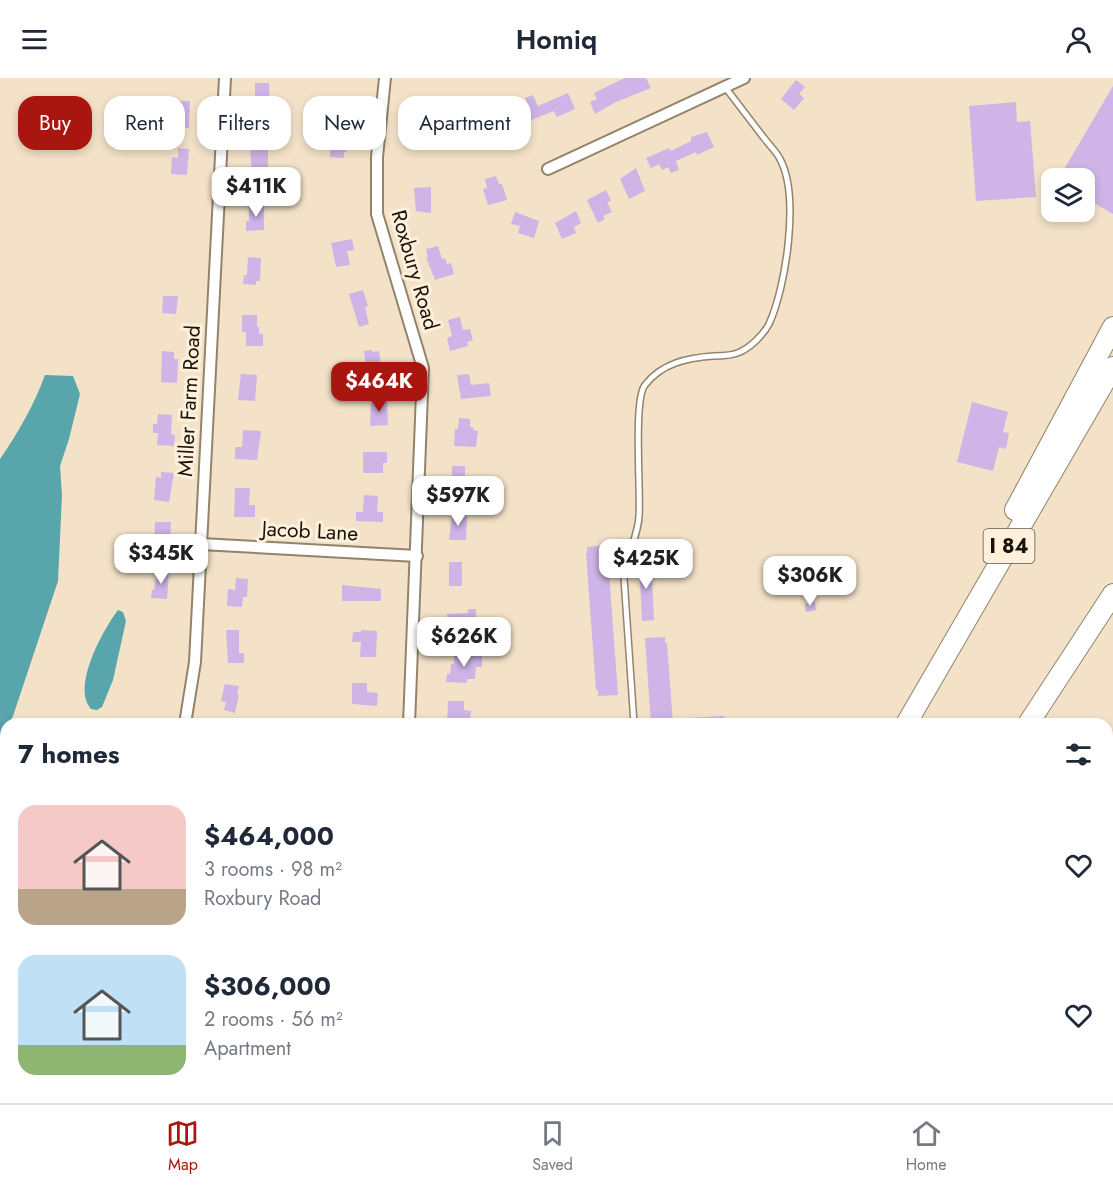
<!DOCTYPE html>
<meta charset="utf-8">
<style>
body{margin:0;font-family:Jost,sans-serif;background:#f6f6f7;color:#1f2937;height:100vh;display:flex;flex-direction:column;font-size:22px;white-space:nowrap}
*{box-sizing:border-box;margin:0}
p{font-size:20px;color:#747a83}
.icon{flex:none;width:33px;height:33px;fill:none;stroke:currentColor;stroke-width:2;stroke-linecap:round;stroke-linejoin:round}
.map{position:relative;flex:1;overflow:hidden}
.details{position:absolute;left:0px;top:640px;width:1113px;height:386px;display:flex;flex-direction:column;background:#fff;border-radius:18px 18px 0 0;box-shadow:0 3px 9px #0003}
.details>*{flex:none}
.hud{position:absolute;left:18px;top:18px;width:600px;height:54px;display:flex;gap:12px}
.buttons{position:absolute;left:1041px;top:90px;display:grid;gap:12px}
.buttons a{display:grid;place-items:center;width:54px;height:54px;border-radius:12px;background:#fff;box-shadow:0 3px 9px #0003;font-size:30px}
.price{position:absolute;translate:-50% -51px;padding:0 14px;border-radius:12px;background:#fff;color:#222;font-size:20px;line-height:39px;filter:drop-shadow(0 2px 3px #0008)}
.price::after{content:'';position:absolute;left:50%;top:36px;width:18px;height:14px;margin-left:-9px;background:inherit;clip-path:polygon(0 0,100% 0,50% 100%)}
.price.on{background:#a91610;color:#fff}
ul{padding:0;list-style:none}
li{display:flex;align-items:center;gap:18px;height:150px;padding:0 18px}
li span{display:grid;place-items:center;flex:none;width:168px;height:120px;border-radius:18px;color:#555}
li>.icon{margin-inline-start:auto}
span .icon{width:72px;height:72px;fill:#fffc;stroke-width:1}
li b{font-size:26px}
h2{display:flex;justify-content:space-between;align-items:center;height:72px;padding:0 18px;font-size:26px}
.tag{padding:0 21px;border-radius:18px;background:#fff;box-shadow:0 3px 9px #0003;font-size:21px;line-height:54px}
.tag.on{background:#a91610;color:#fff}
header{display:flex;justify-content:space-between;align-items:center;height:78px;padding:0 18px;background:#fff;font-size:27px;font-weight:600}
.dock{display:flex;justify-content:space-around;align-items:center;height:84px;border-top:2px solid #e0e1e3;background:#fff;font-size:16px;color:#747a83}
.dock a{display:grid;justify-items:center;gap:3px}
.dock .on{color:#a91610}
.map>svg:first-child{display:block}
</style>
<header><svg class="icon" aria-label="menu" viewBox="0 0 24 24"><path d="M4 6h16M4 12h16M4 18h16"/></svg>Homiq<svg class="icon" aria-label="person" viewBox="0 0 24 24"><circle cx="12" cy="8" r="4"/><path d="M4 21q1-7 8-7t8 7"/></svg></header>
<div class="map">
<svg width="1113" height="1025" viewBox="0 0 1113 1025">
<rect width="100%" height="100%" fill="#f3e2c8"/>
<path fill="#b4bf98" d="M 0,742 L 6,747 L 6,1020 L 660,1020 L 657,1025 L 0,1025 Z"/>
<g fill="#59a5ac">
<path d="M 45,297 L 73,298 L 80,316 L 69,361 L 60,388 L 62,417 L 58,503 L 13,638 L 9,646 L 6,646 L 6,653 L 0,667 L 0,381 C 18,355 34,327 45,297 Z"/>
<path d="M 118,532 L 123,534 L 126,543 L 113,602 L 102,629 L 97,632 L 91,631 C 71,609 103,552 118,532 Z"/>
</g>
<g fill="#ceb4e7">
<path d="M 625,0 L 646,0 L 651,10 L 616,24 L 595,36 L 590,24 L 597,21 L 594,15 Z"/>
<path d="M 796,2 L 805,9 L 799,16 L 804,20 L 794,32 L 781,21 Z"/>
<path d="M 255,5 L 269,5 L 270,32 L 253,33 L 252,22 L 255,22 Z"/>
<path d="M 1113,8 L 1113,136 L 1084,119 L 1084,100 L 1059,100 Z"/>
<path d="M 568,15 L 575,31 L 557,39 L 554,33 L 531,42 L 532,44 L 521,49 L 516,37 L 523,34 L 521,28 L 527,25 L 525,20 L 533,17 L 538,28 Z"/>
<path d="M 178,23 L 190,23 L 189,50 L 175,50 Z"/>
<path d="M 1016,24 L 1017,44 L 1030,43 L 1036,119 L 976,123 L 969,28 Z"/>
<path d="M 413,31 L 430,31 L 429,61 L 414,60 L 415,49 L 412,49 Z"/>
<path d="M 332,45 L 347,46 L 346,74 L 344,74 L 344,80 L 330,79 L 330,69 L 325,69 L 326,54 L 332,54 Z"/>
<path d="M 707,54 L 714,69 L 697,77 L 696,74 L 676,83 L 679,92 L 671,95 L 668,89 L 662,92 L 659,86 L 651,90 L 646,80 L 669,70 L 671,73 L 691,63 L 691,59 Z"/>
<path d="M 250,69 L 268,69 L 268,89 L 266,89 L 266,96 L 252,96 Z"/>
<path d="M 178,70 L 189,71 L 187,97 L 171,96 L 172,79 L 178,80 Z"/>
<path d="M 636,90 L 645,113 L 629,121 L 620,101 Z"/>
<path d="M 496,98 L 499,106 L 502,106 L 507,122 L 488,127 L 483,111 L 487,110 L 485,101 Z"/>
<path d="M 431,109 L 431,135 L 416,133 L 414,110 Z"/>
<path d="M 606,112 L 611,123 L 607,124 L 612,134 L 603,138 L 605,141 L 598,145 L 587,122 Z"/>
<path d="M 264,126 L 264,152 L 246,153 L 246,143 L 249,143 L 249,127 Z"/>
<path d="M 576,133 L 581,145 L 574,149 L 576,155 L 562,161 L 555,145 Z"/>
<path d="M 515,134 L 539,143 L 534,160 L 518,155 L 520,148 L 511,146 Z"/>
<path d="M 352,161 L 354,172 L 347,173 L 350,187 L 336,189 L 331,165 Z"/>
<path d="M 438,168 L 442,181 L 445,180 L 447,186 L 451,185 L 454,196 L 435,202 L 426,179 L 428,179 L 426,171 Z"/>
<path d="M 248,179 L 261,180 L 260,203 L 256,203 L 256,207 L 243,206 L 244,197 L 247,197 Z"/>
<path d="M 363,212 L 368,228 L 365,229 L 369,246 L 359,249 L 349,216 Z"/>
<path d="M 163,218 L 178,218 L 176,236 L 162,235 Z"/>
<path d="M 242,237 L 257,237 L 257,249 L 259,249 L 259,256 L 263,256 L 263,268 L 246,268 L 246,254 L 242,254 Z"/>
<path d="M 460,239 L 463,252 L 470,251 L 473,262 L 467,264 L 468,268 L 450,273 L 447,260 L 452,258 L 448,242 Z"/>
<path d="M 372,272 L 372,274 L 379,273 L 381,287 L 386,287 L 387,296 L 362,300 L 360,290 L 366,289 L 364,273 Z"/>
<path d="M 162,273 L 174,274 L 174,281 L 178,281 L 177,305 L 161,304 Z"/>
<path d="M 241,296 L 257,297 L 255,323 L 238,322 Z"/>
<path d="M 469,296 L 471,307 L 489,305 L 491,318 L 461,321 L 457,297 Z"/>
<path d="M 371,322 L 387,322 L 388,347 L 370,348 Z"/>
<path d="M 972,324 L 1008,334 L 1003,354 L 1009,355 L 1006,371 L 999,369 L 993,393 L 957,384 Z"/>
<path d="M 158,336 L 172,337 L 171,356 L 175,357 L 174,368 L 157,367 L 158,355 L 153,355 L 153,346 L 157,346 Z"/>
<path d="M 459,340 L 470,341 L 470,349 L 473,349 L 473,352 L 478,353 L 476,369 L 454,368 L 455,351 L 458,351 Z"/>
<path d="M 243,352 L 261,353 L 257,382 L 235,381 L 235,369 L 242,369 Z"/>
<path d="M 363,374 L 387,374 L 387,385 L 383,385 L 383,395 L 363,395 Z"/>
<path d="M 452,388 L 465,388 L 465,415 L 450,415 L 450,407 L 452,407 Z"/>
<path d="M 161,394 L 174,395 L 169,424 L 154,422 L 156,399 L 161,400 Z"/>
<path d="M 235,410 L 250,410 L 249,427 L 255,427 L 255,439 L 234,439 Z"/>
<path d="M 364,417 L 378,418 L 377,434 L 383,434 L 383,444 L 356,443 L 356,434 L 363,434 Z"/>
<path d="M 452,435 L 467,435 L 466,462 L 449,462 Z"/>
<path d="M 155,444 L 171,444 L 170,464 L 166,464 L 166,472 L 154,472 Z"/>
<path d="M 607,467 L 618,617 L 598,618 L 598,612 L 596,612 L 586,475 L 587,475 L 587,469 Z"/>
<path d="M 651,482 L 654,542 L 642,543 L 639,483 Z"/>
<rect x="449" y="484" width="13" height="24"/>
<path d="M 157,492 L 169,493 L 167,521 L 151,520 L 152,512 L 154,512 Z"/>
<path d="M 236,500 L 248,501 L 247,519 L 243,519 L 242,529 L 227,528 L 228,511 L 235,512 Z"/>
<path d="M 342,507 L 381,511 L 381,523 L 342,523 Z"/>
<path d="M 815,524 L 816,532 L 806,534 L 805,526 Z"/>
<path d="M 468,531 L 476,531 L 476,545 L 472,545 L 472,557 L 457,557 L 457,547 L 447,547 L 447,536 L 468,535 Z"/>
<path d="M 226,552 L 239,552 L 239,575 L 244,575 L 244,585 L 228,585 Z"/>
<path d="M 361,552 L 377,553 L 376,579 L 360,579 L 361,564 L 352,564 L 353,554 L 361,554 Z"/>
<path d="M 665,559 L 665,565 L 667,565 L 673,646 L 651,646 L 645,560 Z"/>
<path d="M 464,576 L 482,577 L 482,589 L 476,589 L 475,601 L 467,601 L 467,605 L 446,604 L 447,596 L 450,596 L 451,586 L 454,586 L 454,578 L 464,578 Z"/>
<path d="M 352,605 L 367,605 L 367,614 L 378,615 L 377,628 L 352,626 Z"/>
<path d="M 225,606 L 239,608 L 237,617 L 239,617 L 235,635 L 224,632 L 226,624 L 221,623 Z"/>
<path d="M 448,623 L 464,623 L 464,632 L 471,633 L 470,642 L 464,642 L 464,646 L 447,646 Z"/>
<path d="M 724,638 L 725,646 L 688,646 L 688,640 Z"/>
</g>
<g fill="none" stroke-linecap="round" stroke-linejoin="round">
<g stroke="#92836a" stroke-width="8">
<path id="lane" d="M 634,646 L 624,500 C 626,478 638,459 639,438 C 641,413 633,322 645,307 C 662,285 687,280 713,278 C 722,278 732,278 740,274 C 751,269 764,256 769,246 C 786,209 800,118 780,81 C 776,73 769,67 764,60 C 751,43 738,26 725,9"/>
</g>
<g stroke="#92836a" stroke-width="14">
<g id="street">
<path d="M 385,0 L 377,79 L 377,136 L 423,290 L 409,646"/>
<path d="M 548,91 L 744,0"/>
<path d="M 201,466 L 417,478"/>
<path d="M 185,646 L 195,584 L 225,0"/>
</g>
</g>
<g stroke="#92836a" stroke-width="22">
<g id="highway">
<path d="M 1015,432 L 1113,249"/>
<path d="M 906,646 L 1113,289"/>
<path d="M 1028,646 L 1113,516"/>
<path d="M 685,1025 L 688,1020"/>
<path d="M 781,1025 L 784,1020"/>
<path d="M 821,1025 L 822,1020"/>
</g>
</g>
<g stroke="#ac9f8a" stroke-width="1.5" stroke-dasharray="1.5 4.5" stroke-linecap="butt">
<path d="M 0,867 L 6,869"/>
<path d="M 287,1020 L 287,1025"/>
<path d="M 119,1025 L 119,1020"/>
<path d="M 169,1025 L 184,1023 L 211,1025"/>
<path d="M 310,1025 L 311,1020"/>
<path d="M 342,1025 L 346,1020"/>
<path d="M 421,1025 L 427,1020"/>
<path d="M 590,1025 L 600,1020 L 614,1025"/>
<path d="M 623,1025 L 624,1020"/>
</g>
<use href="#lane" stroke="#fff" stroke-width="5"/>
<use href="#street" stroke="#fff" stroke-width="10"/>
<use href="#highway" stroke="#fff" stroke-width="20"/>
</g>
<g text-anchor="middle" stroke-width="6" stroke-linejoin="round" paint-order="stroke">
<rect fill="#fef0db" stroke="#5d5548" stroke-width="1.5" x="983.5" y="451" width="51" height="34" rx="4.5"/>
<g font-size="20" font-weight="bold" fill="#181209">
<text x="1009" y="475">I 84</text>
</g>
<g font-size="21" fill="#181209" stroke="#fef0db">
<text transform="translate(415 192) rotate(74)" y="7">Roxbury Road</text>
<text transform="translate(189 323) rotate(-87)" y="7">Miller Farm Road</text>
<text transform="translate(310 453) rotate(3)" y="7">Jacob Lane</text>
</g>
</g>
</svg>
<div class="buttons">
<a><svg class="icon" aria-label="layers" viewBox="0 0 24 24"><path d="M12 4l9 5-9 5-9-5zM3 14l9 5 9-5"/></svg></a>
</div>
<b class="price" style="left:256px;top:140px">$411K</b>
<b class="price on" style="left:379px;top:335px">$464K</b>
<b class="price" style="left:458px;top:449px">$597K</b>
<b class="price" style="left:161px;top:507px">$345K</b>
<b class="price" style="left:646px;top:512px">$425K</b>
<b class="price" style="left:810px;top:529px">$306K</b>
<b class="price" style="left:464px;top:590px">$626K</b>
<div class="hud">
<a class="tag on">Buy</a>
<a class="tag">Rent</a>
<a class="tag">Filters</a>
<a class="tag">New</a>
<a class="tag">Apartment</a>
</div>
<section class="details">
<h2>7 homes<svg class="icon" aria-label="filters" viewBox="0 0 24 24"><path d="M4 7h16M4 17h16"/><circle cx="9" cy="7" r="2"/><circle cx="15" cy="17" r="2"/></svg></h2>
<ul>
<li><span style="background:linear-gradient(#f6c9c9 70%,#b9a48a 0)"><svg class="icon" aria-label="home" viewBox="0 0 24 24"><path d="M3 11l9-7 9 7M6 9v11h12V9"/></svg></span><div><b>$464,000</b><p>3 rooms · 98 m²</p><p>Roxbury Road</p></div><svg class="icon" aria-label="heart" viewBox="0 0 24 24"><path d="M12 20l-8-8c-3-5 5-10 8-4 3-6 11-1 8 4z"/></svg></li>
<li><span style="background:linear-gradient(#bfe0f5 75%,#8fb573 0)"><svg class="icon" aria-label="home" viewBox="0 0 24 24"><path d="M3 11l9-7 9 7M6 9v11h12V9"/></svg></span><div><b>$306,000</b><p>2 rooms · 56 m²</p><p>Apartment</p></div><svg class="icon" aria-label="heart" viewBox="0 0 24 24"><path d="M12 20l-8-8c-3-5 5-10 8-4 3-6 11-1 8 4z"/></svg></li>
</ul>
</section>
</div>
<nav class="dock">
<a class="on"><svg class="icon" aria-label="map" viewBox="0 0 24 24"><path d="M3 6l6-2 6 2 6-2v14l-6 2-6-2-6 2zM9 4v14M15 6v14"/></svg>Map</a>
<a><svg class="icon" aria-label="saved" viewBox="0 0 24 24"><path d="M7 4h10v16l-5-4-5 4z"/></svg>Saved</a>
<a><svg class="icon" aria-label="home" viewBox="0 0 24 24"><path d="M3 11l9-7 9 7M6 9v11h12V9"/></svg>Home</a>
</nav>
